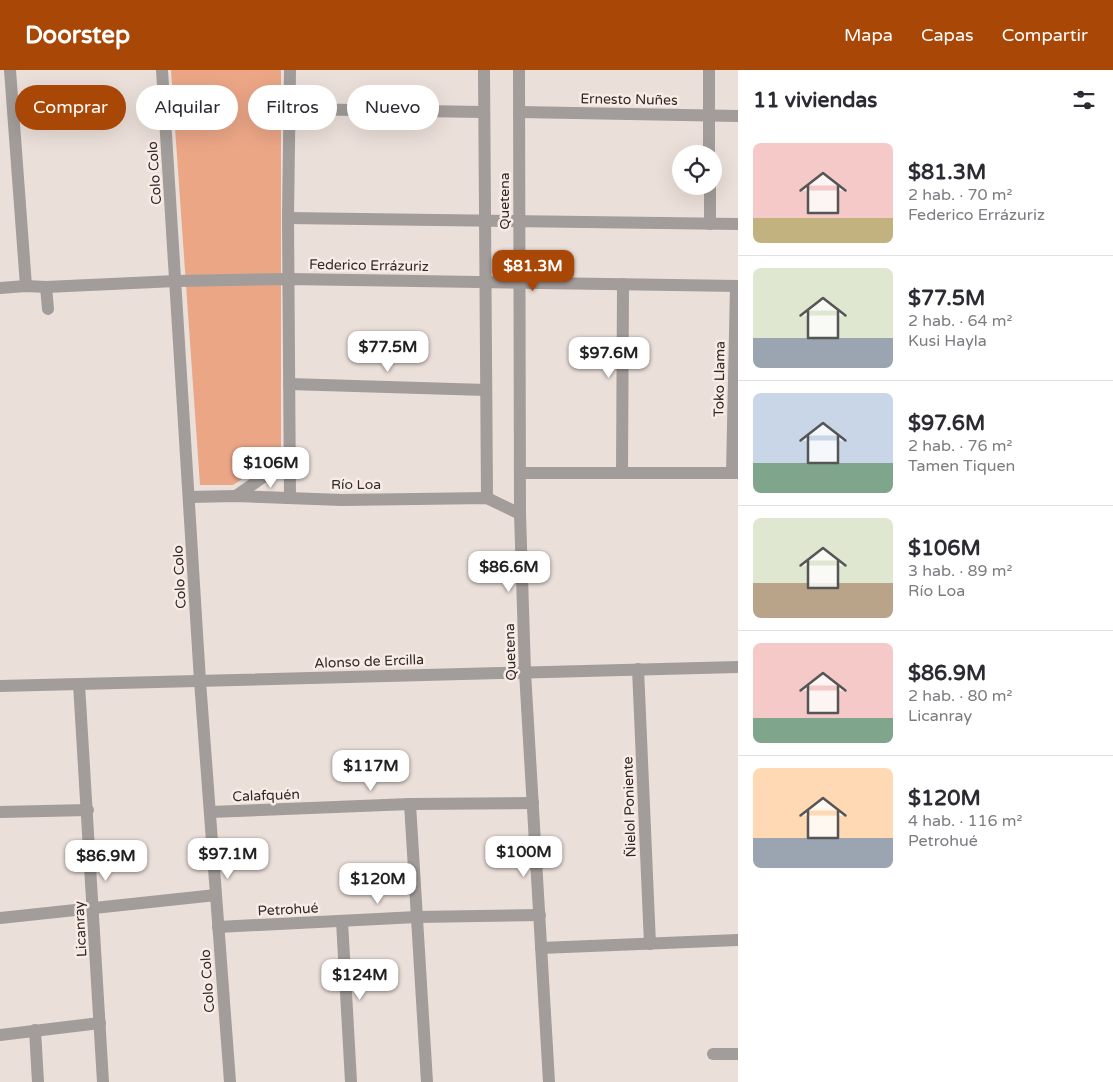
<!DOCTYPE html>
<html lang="es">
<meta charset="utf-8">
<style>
body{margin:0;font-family:"Varela Round",sans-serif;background:#f7f7f7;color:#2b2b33;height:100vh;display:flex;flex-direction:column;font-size:19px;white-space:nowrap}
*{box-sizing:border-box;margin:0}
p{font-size:16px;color:#7c7c81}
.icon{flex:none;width:28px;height:28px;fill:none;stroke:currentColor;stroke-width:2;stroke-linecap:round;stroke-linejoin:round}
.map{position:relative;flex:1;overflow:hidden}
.details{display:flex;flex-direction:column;background:#fff;width:375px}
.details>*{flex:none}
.banner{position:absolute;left:15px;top:15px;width:475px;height:45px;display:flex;gap:10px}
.tools{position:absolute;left:672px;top:75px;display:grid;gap:10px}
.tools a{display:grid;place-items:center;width:50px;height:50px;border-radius:50%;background:#fff;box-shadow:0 5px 20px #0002;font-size:25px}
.price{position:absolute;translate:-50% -42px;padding:0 11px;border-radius:10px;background:#fff;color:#222;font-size:16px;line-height:32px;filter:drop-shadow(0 1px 2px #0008)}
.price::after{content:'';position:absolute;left:50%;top:30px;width:15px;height:11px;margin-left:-8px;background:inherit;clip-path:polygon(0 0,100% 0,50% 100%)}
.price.on{background:#a94707;color:#fff}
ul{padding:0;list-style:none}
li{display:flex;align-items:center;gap:15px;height:125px;padding:0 15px}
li+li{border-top:1px solid #e1e1e2}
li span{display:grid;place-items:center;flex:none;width:140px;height:100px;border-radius:8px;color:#555}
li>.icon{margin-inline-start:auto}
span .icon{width:60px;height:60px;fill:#fffc;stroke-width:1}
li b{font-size:21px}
h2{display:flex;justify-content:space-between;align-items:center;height:60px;padding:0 15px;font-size:21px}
.pill{padding:0 18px;border-radius:22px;background:#fff;box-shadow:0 5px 20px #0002;font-size:18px;line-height:45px}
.pill.on{background:#a94707;color:#fff}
header{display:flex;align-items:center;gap:30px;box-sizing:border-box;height:70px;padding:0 25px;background:#a94707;color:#fff}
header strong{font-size:24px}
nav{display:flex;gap:28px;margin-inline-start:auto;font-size:18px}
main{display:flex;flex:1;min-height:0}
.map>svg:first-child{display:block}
</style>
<header>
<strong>Doorstep</strong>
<nav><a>Mapa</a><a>Capas</a><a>Compartir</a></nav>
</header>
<main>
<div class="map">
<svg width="738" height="1012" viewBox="0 0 738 1012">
<rect width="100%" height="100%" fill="#ebdfd9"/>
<path fill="#eba686" d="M 171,0 L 281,0 L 281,384 L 233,415 L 200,415 Z"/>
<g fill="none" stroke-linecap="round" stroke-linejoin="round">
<g stroke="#a29c9a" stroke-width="12">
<path d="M 10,0 L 26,216"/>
<path d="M 162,0 L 200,611 L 230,1012"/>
<path d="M 484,0 L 487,428"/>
<path d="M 519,0 L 520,444 L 525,602 L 549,1012"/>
<path d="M 709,0 L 709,84"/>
<path d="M 290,39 L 484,42"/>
<path d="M 519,42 L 738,46"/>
<path d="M 710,116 L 710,154"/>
<path d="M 288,148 L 738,154"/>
<path d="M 46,217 L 48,239"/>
<path d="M 0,218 L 26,216 L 46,217 L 176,211 L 289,209 L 738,216"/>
<path d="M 289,314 L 486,320"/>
<path d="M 520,403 L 738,403"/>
<path d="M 622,403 L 623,214"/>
<path d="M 732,403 L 736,216"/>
<path d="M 236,426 L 289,389"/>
<path d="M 189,427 L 236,426 L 342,430 L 487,428 L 520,444"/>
<path d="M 290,428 L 288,148 L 290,0"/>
<path d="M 638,599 L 650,874"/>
<path d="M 79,614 L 103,1012"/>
<path d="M 0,616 L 738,597"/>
<path d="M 410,734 L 427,1012"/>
<path d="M 0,742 L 88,740"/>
<path d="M 210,742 L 410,734 L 533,733"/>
<path d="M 0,848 L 216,825"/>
<path d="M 342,851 L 351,1012"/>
<path d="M 218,857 L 417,847 L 540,845"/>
<path d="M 541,878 L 738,870"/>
<path d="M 35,960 L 38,1012"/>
<path d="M 0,965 L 100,953"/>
<path d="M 713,984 L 738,984"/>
</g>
</g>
<g text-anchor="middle" stroke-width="5" stroke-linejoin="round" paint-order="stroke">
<g font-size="14" fill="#2e2927" stroke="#f9ece6">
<text transform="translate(629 29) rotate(1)" y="5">Ernesto Nuñes</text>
<text transform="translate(154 103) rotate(-94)" y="5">Colo Colo</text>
<text transform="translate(504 131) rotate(-90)" y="5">Quetena</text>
<text transform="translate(369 195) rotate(1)" y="5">Federico Errázuriz</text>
<text transform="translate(719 309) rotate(-89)" y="5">Toko Llama</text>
<text x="356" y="419">Río Loa</text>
<text transform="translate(179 507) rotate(-93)" y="5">Colo Colo</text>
<text transform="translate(510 582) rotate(-92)" y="5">Quetena</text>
<text transform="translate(369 591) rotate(-2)" y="5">Alonso de Ercilla</text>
<text transform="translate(266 725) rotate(-2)" y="5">Calafquén</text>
<text transform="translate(629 737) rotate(-92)" y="5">Ñielol Poniente</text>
<text transform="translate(288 839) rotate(-3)" y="5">Petrohué</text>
<text transform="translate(80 859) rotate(-93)" y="5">Licanray</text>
<text transform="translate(207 911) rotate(-94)" y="5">Colo Colo</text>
</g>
</g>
</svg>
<div class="tools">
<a><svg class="icon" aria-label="locate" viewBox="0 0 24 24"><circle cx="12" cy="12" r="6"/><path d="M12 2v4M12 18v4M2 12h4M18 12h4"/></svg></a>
</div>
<b class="price on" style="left:533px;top:222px">$81.3M</b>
<b class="price" style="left:388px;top:303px">$77.5M</b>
<b class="price" style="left:609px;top:309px">$97.6M</b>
<b class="price" style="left:271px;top:419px">$106M</b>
<b class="price" style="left:509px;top:523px">$86.6M</b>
<b class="price" style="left:371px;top:722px">$117M</b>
<b class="price" style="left:524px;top:808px">$100M</b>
<b class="price" style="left:228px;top:810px">$97.1M</b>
<b class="price" style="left:106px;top:812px">$86.9M</b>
<b class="price" style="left:378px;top:835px">$120M</b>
<b class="price" style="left:360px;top:931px">$124M</b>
<div class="banner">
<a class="pill on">Comprar</a>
<a class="pill">Alquilar</a>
<a class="pill">Filtros</a>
<a class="pill">Nuevo</a>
</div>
</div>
<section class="details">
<h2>11 viviendas<svg class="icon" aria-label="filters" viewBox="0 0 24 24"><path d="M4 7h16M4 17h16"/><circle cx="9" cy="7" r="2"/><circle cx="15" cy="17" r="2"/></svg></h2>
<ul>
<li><span style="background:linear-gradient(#f6c9c9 75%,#c2b280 0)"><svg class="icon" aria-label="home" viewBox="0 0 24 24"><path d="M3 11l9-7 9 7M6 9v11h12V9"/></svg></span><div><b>$81.3M</b><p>2 hab. · 70 m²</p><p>Federico Errázuriz</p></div></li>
<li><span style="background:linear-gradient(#dfe7d0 70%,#9aa5b1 0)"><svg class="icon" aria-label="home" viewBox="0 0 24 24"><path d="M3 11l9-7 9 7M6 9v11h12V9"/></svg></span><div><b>$77.5M</b><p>2 hab. · 64 m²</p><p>Kusi Hayla</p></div></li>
<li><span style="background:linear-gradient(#c9d6e8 70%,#7fa58c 0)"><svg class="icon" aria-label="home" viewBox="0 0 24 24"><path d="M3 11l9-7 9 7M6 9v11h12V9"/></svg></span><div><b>$97.6M</b><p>2 hab. · 76 m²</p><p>Tamen Tiquen</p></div></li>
<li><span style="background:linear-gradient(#dfe7d0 65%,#b9a48a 0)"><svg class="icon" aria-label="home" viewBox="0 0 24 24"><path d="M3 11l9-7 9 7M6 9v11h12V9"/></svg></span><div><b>$106M</b><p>3 hab. · 89 m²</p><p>Río Loa</p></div></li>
<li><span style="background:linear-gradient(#f6c9c9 75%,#7fa58c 0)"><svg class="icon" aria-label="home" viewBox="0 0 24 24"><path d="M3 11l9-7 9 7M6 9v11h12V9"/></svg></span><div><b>$86.9M</b><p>2 hab. · 80 m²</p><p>Licanray</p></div></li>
<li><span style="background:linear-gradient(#ffd9b3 70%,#9aa5b1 0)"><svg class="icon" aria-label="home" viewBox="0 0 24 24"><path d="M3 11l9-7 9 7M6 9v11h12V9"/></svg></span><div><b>$120M</b><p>4 hab. · 116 m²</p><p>Petrohué</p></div></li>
</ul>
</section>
</main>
